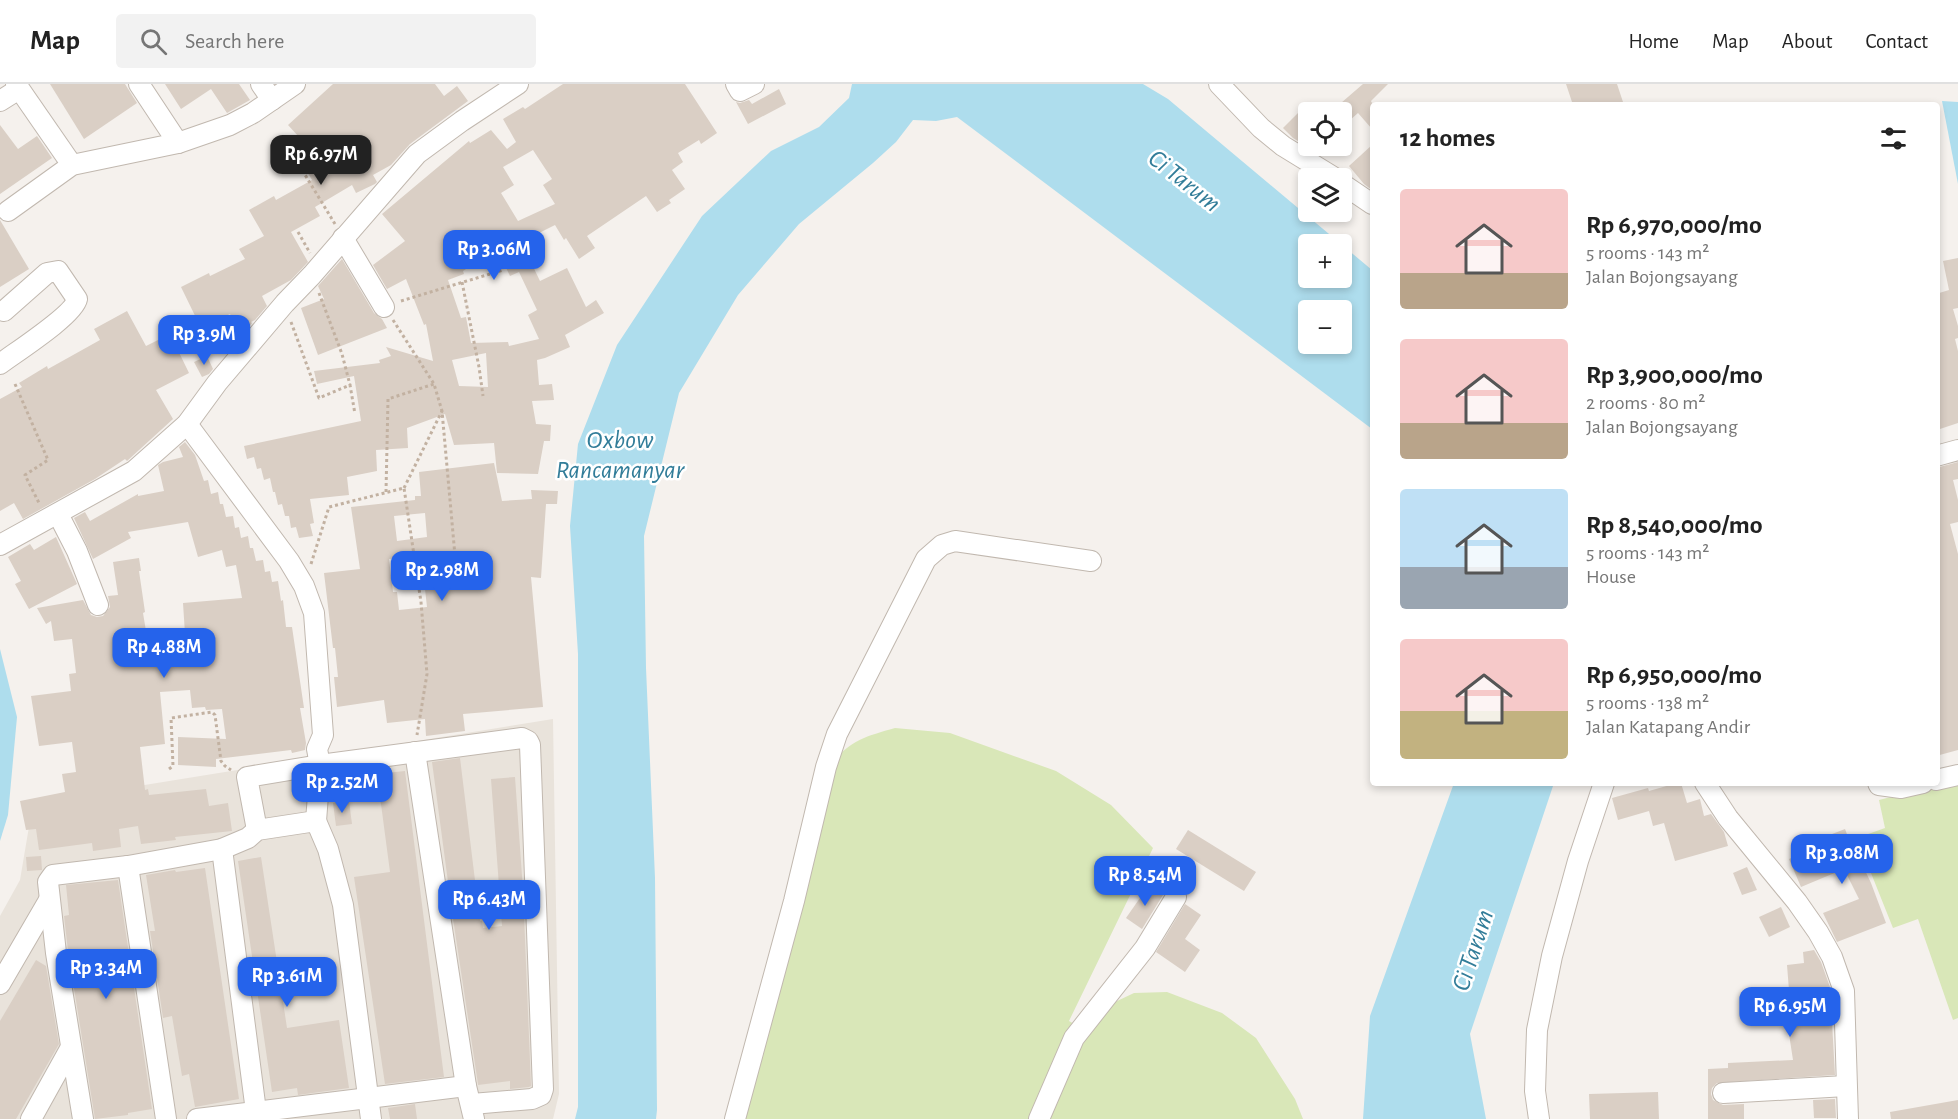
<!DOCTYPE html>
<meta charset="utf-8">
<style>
body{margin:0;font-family:"Alegreya Sans",sans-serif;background:#f2f2f2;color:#222;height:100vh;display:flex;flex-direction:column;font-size:22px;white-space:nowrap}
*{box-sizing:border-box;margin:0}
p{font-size:20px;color:#767676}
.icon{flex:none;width:33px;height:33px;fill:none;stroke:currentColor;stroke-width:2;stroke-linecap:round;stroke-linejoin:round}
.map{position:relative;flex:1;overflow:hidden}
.side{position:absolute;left:1370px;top:18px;width:570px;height:684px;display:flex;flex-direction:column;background:#fff;border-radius:6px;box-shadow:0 3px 9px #0003}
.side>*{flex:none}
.buttons{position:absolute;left:1298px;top:18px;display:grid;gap:12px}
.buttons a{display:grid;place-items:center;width:54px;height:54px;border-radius:6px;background:#fff;box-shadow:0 3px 9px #0003;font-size:30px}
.price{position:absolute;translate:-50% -51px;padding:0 14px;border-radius:12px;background:#2563eb;color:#fff;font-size:20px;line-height:39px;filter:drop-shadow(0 2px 3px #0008)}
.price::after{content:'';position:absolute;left:50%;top:36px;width:18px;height:14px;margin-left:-9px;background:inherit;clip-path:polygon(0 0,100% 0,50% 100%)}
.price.selected{background:#222;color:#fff}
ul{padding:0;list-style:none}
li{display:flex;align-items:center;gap:18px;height:150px;padding:0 30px}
li span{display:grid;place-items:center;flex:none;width:168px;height:120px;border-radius:6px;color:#555}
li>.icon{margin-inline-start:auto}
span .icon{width:72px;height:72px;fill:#fffc;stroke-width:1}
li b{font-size:26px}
h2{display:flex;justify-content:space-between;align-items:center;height:72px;padding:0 30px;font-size:26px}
header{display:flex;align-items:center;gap:36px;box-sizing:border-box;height:84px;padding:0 30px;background:#fff;border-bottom:2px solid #e0e0e0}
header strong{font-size:28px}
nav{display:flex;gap:33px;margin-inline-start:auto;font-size:21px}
.search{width:420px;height:54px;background:#f2f2f2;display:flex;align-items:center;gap:15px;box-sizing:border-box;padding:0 21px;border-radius:6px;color:#767676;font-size:22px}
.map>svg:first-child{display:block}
</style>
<header>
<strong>Map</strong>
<div class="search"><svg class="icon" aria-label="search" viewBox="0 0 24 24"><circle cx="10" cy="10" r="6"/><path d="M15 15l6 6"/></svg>Search here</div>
<nav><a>Home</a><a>Map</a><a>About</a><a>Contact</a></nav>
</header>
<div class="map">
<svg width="1958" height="1035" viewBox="0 0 1958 1035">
<rect width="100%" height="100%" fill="#f5f1ed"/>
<path fill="#e9e3db" d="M 553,635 L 559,1010 L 553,1035 L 0,1035 L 0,832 L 20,796 L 33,719 Z"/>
<g fill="#d9e7b8">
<path d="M 895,644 L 950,649 L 1056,687 L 1111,721 L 1153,764 L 1069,937 L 1076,941 L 1094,937 L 1115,918 L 1134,909 L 1167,908 L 1222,929 L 1256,954 L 1295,1015 L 1303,1035 L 738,1035 L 831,680 C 850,656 867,652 895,644 Z"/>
<path d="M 1958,696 L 1958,934 L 1953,936 L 1918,835 L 1893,844 L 1857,754 L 1885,744 L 1879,716 Z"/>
</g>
<g fill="#aedded" fill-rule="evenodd">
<path d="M 852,0 L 1143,0 L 1168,15 L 1372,186 L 1372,345 L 957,33 L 936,37 L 913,36 L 896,58 L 873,79 L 799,140 L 738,211 L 679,309 L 644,452 L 646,584 L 655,794 L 657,1026 L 656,1035 L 575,1035 L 578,1023 L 578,570 L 570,442 L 578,360 L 617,261 L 702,132 L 771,67 L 819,43 L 849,14 ZM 1341,160 L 1341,194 L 1308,194 L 1308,160 ZM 1308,226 L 1341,226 L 1341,260 L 1308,260 Z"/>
<path d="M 1942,17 L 1958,18 L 1958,100 Z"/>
<path d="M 0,565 L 17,633 L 8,731 L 0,757 Z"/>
<path d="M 1454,699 L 1554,699 L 1470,950 L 1486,1035 L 1363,1035 L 1370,932 Z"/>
</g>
<g fill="#dacfc5" fill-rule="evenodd">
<path d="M 50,0 L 125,0 L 137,19 L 84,55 Z"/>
<path d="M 165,0 L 239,0 L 250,16 L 227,29 L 211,5 L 181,25 Z"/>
<path d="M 333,0 L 435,0 L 444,12 L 457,2 L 468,17 L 410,60 L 391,81 L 373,91 L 377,98 L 375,100 L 356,109 L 352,101 L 315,123 L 320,132 L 291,148 L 308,178 L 291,196 L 262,212 L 267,222 L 255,236 L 251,238 L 252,239 L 247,245 L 240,249 L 230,230 L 201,244 L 181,203 L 209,189 L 210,192 L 245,175 L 239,165 L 264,152 L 249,126 L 274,112 L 276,116 L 312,96 L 305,84 L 319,75 L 288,41 Z"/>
<path d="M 563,0 L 685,0 L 717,49 L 701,60 L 699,56 L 678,69 L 683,78 L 672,86 L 685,105 L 669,116 L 671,119 L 657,128 L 646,112 L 587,152 L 595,164 L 579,175 L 566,154 L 564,156 L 555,141 L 525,156 L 530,166 L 526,168 L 540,197 L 567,184 L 586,223 L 596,216 L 604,229 L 565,251 L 570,263 L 545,274 L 537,276 L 539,301 L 552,300 L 554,316 L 532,317 L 536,340 L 551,341 L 550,357 L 544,357 L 538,390 L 497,389 L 494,359 L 454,361 L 445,330 L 407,344 L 408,364 L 376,366 L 377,387 L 347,393 L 349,411 L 310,415 L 314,439 L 310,440 L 313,452 L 299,454 L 296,443 L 291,444 L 289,432 L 285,432 L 282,420 L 278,421 L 275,408 L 273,408 L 270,394 L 264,396 L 261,384 L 257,385 L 254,373 L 247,375 L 244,362 L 361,337 L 354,292 L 317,300 L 314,287 L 380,279 L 379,276 L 391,272 L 386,263 L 433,277 L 426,240 L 424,241 L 406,195 L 387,205 L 373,181 L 405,157 L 382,130 L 469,57 L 470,59 L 491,46 L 507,65 L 516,58 L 503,35 L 523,23 L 525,25 ZM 533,66 L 552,95 L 543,101 L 555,120 L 518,137 L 501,109 L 514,101 L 503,83 ZM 497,165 L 510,192 L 519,188 L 537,226 L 528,231 L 539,255 L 509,262 L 508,258 L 471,259 L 466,233 L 461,234 L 448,196 L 464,190 L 463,187 ZM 486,269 L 488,303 L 459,302 L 452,276 Z"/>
<path d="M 1363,0 L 1388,0 L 1371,17 L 1372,19 L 1372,45 L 1358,29 L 1341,44 L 1341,19 Z"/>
<path d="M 1566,0 L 1617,0 L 1624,21 L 1573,21 Z"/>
<path d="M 779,5 L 786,20 L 748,40 L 736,18 L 740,19 L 749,16 L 752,20 Z"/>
<path d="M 1298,29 L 1308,39 L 1308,63 L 1293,54 L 1283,44 Z"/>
<path d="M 0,41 L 18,65 L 37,52 L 52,74 L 0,110 Z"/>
<path d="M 1372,61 L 1372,106 L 1364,100 L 1349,82 Z"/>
<path d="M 0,136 L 29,185 L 0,203 Z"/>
<path d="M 1958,174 L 1958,224 L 1953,225 L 1958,242 L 1958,254 L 1955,255 L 1958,267 L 1958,339 L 1940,345 L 1936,332 L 1936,210 L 1949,206 L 1943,177 Z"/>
<path d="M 342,175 L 374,229 L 382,235 L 387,244 L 318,271 L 301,224 L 324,215 L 318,202 Z"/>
<path d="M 127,227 L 146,262 L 170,250 L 189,289 L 156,306 L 173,335 L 127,377 L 125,375 L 95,395 L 23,435 L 14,419 L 0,427 L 0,315 L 22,303 L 19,299 L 47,282 L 48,285 L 100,256 L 94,245 Z"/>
<path d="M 207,272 L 213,285 L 209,290 L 202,293 L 194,278 Z"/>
<path d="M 185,358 L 195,371 L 204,397 L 208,396 L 211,410 L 218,408 L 220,420 L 223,420 L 226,433 L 233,432 L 235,444 L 239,443 L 241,454 L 248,452 L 250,464 L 253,464 L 256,477 L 263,476 L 265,488 L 270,487 L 272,498 L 278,497 L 281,517 L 283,516 L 286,543 L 292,543 L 304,624 L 300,624 L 306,659 L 305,666 L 292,669 L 291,666 L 216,675 L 216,683 L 178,681 L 178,653 L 226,655 L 222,625 L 206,626 L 205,623 L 192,624 L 190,606 L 160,608 L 165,660 L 140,663 L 145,706 L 148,705 L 149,711 L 206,705 L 209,722 L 228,719 L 232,747 L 175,753 L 176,756 L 141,760 L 138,742 L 119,745 L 121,763 L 93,767 L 92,759 L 39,766 L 36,745 L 26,746 L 20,717 L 65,708 L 62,690 L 76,688 L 72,658 L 39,662 L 31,612 L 71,607 L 69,590 L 76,589 L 72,555 L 54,557 L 51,537 L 46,540 L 37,524 L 83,516 L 91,531 L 97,533 L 103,532 L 110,523 L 108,512 L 118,511 L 113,478 L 139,474 L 141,487 L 139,487 L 145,528 L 143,529 L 147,553 L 185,550 L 183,519 L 242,514 L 236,481 L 226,483 L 222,466 L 198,473 L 188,438 L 128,448 L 131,454 L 93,475 L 74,434 L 85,428 L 90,437 L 138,410 L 138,412 L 164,407 L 158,381 L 163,378 L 183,373 L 179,363 Z"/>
<path d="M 1958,378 L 1958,395 L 1953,396 L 1958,416 L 1958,438 L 1950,440 L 1958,470 L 1958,666 L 1936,672 L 1936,384 Z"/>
<path d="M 494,379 L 502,417 L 532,415 L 531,406 L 558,407 L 557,420 L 546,420 L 541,494 L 531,493 L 543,623 L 463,630 L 465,647 L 426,652 L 425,635 L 387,639 L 384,616 L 337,623 L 334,593 L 338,593 L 335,564 L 333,564 L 324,489 L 360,485 L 351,423 L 415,416 L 415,412 L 421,412 L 419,388 ZM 425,429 L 427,453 L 397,457 L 394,432 ZM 419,472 L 419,479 L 422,478 L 427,523 L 399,526 L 397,508 L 393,508 L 389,475 Z"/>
<path d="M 56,453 L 77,500 L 29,525 L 15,500 L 21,497 L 8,473 L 30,460 L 34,466 Z"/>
<path d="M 460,674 L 480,837 L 482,837 L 483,844 L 502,842 L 491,695 L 515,693 L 523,806 L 531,1002 L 529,1003 L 510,1005 L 510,997 L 478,1001 L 478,1000 L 452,828 L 432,678 Z"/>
<path d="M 405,687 L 444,993 L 385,1000 L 354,793 L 390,788 L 377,690 Z"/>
<path d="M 1677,699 L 1681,699 L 1687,719 L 1700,715 L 1704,732 L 1711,730 L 1724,748 L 1728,762 L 1675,777 L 1664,739 L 1653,742 L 1649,727 L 1618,736 L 1612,714 L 1648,704 L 1649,707 Z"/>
<path d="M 349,717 L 352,740 L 336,742 L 333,719 Z"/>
<path d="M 1845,745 L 1858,779 L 1861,778 L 1871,799 L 1886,839 L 1837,858 L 1823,829 L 1859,815 L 1844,785 L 1801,803 L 1789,775 L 1829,758 L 1827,752 Z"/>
<path d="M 1188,746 L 1256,788 L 1244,807 L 1176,765 Z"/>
<path d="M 41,772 L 42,786 L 27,787 L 26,773 Z"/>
<path d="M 261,773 L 287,944 L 339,936 L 349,1004 L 298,1011 L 297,1004 L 272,1008 L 238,777 Z"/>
<path d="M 1747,783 L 1757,806 L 1742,811 L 1733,789 Z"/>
<path d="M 205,784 L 239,1015 L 195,1023 L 189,990 L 182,992 L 172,932 L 163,934 L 150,847 L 155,847 L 146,791 L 175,786 L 176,788 Z"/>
<path d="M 118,796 L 152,1025 L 128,1029 L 128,1031 L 95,1035 L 68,867 L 64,832 L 69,831 L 66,801 Z"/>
<path d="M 1149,801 L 1163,811 L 1142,845 L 1126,834 Z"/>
<path d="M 1185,820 L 1201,831 L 1185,855 L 1200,866 L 1185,888 L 1156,868 Z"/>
<path d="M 1781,823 L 1790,843 L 1769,853 L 1759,833 Z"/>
<path d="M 1814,866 L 1821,878 L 1830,903 L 1835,991 L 1717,999 L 1712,1004 L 1711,1010 L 1713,1016 L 1723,1021 L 1744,1020 L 1744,1035 L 1708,1035 L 1708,985 L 1728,984 L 1728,979 L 1793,976 L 1787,937 L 1777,937 L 1777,919 L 1790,919 L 1787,881 L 1804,879 L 1803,868 Z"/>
<path d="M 36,876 L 46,882 L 59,960 L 16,1035 L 0,1035 L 0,937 Z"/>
<path d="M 1658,1008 L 1659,1035 L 1590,1035 L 1589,1010 Z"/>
<path d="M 1835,1015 L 1836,1034 L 1814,1034 L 1813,1016 Z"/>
<path d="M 1958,1016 L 1958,1035 L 1891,1035 L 1890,1028 Z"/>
<path d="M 415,1020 L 417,1035 L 390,1035 L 388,1024 Z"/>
</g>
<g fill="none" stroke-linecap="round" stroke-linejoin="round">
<g stroke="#c1b8af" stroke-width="22">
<g id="minor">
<path d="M 16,0 L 72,81"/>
<path d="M 139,0 L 178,59"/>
<path d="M 261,0 L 272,16"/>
<path d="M 736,0 L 740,7 L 754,0"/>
<path d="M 1219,0 L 1261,44 L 1283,62 L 1335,94"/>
<path d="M 0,17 L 19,5"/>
<path d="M 1341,99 L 1372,120"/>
<path d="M 8,127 L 72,81 L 178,59 L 230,41 L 253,29 L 295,0"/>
<path d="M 343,154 L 384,223"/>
<path d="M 0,280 C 16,268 74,231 77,215 L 58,187 L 47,189 L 4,227"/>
<path d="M 187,340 L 289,477 L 304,502 L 314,529 L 323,651 L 317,665 L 320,681"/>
<path d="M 1936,372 L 1958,366"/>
<path d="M 58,430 L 77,467 L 98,521"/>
<path d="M 0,461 L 134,387 L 187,340 L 217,299 L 285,219 L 312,191 L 417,70 L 462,37 L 518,0"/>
<path d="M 415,668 L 466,1002 L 474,1035"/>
<path d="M 314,681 L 318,711 L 316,737"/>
<path d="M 1936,696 L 1958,691"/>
<path d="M 1705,699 L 1728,734 L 1797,818 L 1818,848 L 1832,873 L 1844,907 L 1848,1035"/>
<path d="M 1878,699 L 1879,701 L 1901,704 L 1923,699"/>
<path d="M 257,746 L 247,693 L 320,681 L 522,654 L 528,657 L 530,661 L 543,1005 L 541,1011 L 532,1015 L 472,1020"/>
<path d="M 222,765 L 257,1035"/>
<path d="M 128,782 L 166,1035"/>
<path d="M 0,900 L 49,816"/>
<path d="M 1723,1009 L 1846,1002"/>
<path d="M 31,1035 L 71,963"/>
<path d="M 83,1035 L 56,869 L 48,798 L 53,791 L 128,782 L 222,765 L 248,754 L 257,746 L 316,737 L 328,765 L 343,821 L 371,1035"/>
<path d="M 197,1035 L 466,1002"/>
<path d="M 735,1035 L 794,817 L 826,683 L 837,650 L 926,475 L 942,461 L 955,457 L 1091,477"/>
<path d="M 1039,1035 L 1074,954 L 1145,864 L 1176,813"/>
<path d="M 1539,1035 L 1535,1007 L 1537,946 L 1552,872 L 1578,777 L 1604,699"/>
</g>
</g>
<g stroke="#c2b1a1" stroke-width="3" stroke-dasharray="3 3" stroke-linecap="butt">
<path d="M 296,76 L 335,140"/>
<path d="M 298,148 L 310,169"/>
<path d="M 462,198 L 479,283 L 483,312"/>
<path d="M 319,209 L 342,270 L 350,301"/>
<path d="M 401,217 L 503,186"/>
<path d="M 393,236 L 434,300 L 442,327 L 457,494"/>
<path d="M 291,238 L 319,314 L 350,301 L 355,330"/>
<path d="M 15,300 L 48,376 L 25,391 L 40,421"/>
<path d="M 404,404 L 442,327"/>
<path d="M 386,408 L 388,315 L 434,300"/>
<path d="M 311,480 L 329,423 L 404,404 L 421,518 L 427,590 L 417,651"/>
<path d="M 169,685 L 173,682 L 171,634 L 212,628 L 215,631 L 221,677 L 225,682 L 231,686"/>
</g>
<use href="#minor" stroke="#fff" stroke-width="20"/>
</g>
<g text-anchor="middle" stroke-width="5" stroke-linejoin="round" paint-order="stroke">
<g font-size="26" font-style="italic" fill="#327d99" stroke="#fff">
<text transform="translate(1185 96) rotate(38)" y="9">Ci Tarum</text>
<text x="620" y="364">Oxbow<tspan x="620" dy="30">Rancamanyar</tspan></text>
<text transform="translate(1472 866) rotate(-72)" y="9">Ci Tarum</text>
</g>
</g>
</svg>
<div class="buttons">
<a><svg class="icon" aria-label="locate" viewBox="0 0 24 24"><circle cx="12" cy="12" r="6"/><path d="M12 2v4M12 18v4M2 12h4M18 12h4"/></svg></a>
<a><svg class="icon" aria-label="layers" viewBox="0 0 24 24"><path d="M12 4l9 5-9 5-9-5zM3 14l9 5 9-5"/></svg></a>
<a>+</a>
<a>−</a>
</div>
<b class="price selected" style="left:321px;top:102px">Rp 6.97M</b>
<b class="price" style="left:494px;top:197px">Rp 3.06M</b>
<b class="price" style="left:204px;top:282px">Rp 3.9M</b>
<b class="price" style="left:442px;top:518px">Rp 2.98M</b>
<b class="price" style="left:164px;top:595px">Rp 4.88M</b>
<b class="price" style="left:342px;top:730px">Rp 2.52M</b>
<b class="price" style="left:1842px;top:801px">Rp 3.08M</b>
<b class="price" style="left:1145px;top:823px">Rp 8.54M</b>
<b class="price" style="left:489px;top:847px">Rp 6.43M</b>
<b class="price" style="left:106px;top:916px">Rp 3.34M</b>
<b class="price" style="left:287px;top:924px">Rp 3.61M</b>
<b class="price" style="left:1790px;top:954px">Rp 6.95M</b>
<section class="side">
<h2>12 homes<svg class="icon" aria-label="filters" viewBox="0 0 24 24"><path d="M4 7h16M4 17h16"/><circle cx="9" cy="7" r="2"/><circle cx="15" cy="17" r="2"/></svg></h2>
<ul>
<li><span style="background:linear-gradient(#f6c9c9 70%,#b9a48a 0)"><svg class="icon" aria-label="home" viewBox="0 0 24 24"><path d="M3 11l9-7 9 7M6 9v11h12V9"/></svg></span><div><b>Rp 6,970,000/mo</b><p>5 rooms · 143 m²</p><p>Jalan Bojongsayang</p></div></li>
<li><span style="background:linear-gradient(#f6c9c9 70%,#b9a48a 0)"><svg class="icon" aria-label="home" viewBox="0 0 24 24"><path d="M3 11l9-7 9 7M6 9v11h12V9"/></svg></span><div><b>Rp 3,900,000/mo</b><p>2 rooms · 80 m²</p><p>Jalan Bojongsayang</p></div></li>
<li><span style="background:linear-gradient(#bfe0f5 65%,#9aa5b1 0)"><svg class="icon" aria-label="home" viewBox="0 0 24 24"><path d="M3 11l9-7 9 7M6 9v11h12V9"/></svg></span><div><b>Rp 8,540,000/mo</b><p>5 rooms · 143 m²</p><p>House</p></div></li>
<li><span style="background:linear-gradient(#f6c9c9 60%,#c2b280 0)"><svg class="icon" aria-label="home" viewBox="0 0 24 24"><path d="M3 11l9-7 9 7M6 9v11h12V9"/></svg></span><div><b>Rp 6,950,000/mo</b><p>5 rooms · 138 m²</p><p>Jalan Katapang Andir</p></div></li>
</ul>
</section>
</div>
